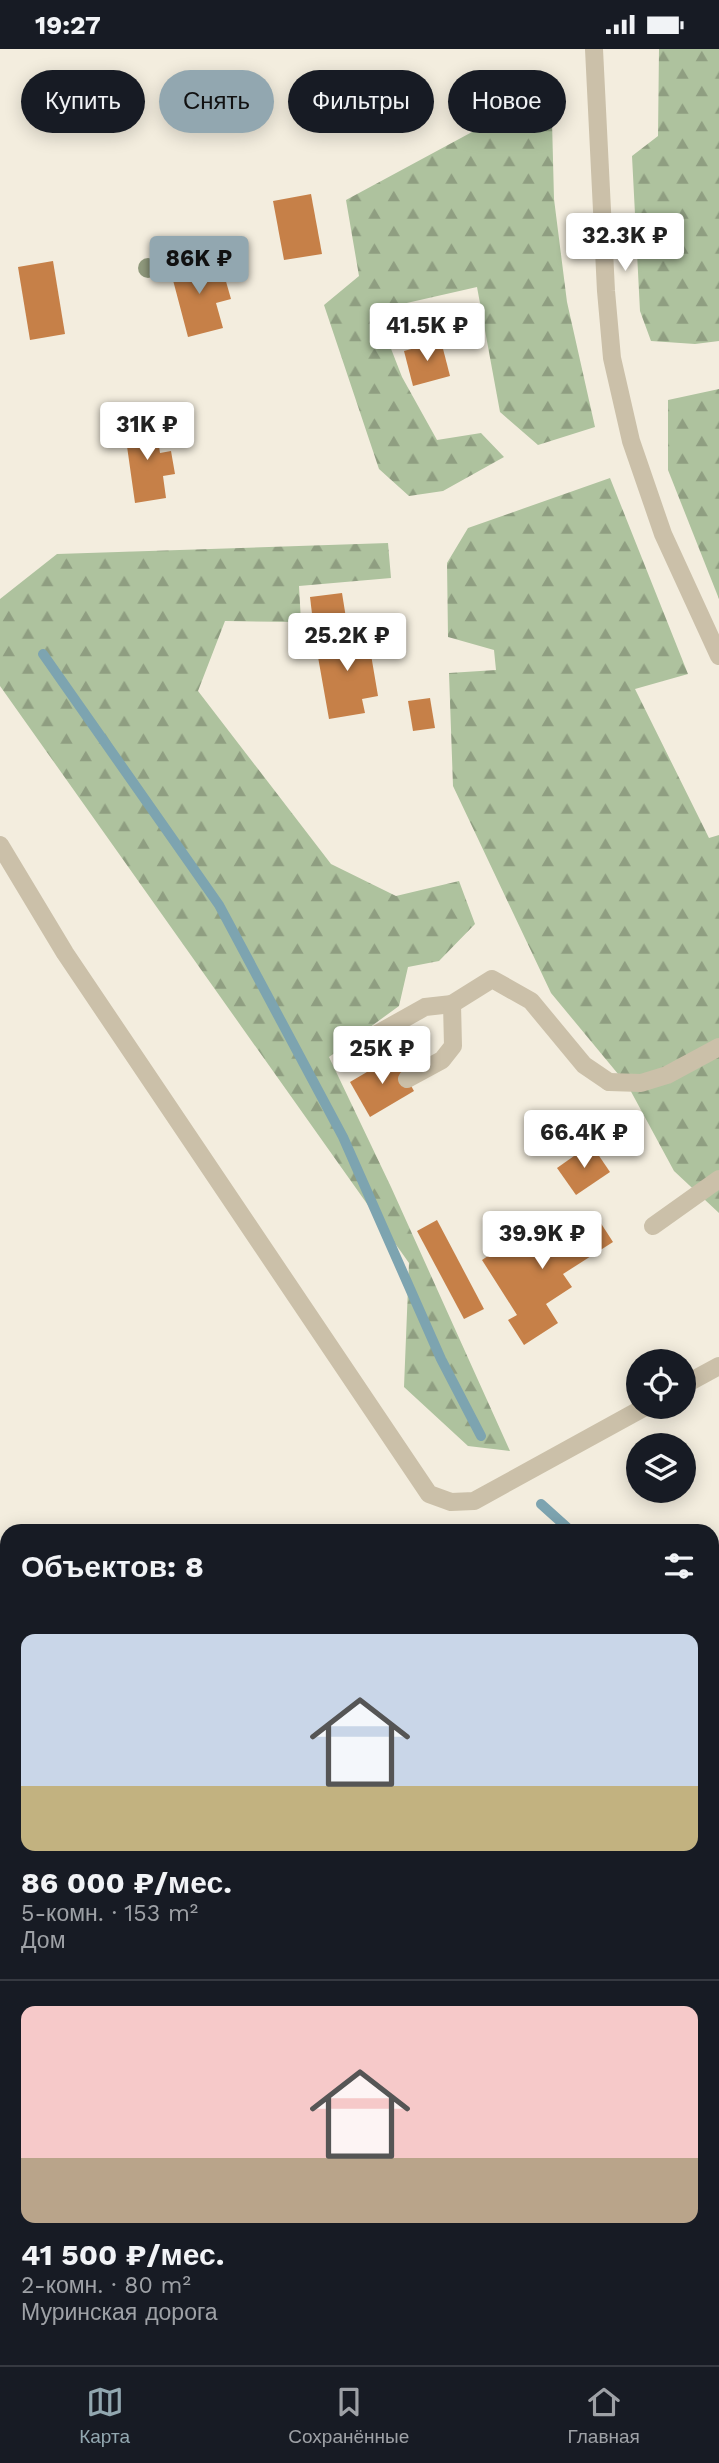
<!DOCTYPE html>
<html lang="ru">
<meta charset="utf-8">
<style>
body{margin:0;font-family:"Work Sans",sans-serif;background:#242831;color:#f1f3f6;height:100vh;display:flex;flex-direction:column;font-size:26px;white-space:nowrap}
*{box-sizing:border-box;margin:0}
p{font-size:23px;color:#9ea1a6}
.icon{flex:none;width:38px;height:38px;fill:none;stroke:currentColor;stroke-width:2;stroke-linecap:round;stroke-linejoin:round}
.map{position:relative;flex:1;overflow:hidden}
.side{position:absolute;left:0px;top:1475px;width:719px;height:842px;display:flex;flex-direction:column;background:#171b24;border-radius:21px 21px 0 0;box-shadow:0 4px 18px #0003}
.side>*{flex:none}
.banner{position:absolute;left:21px;top:21px;width:677px;height:63px;display:flex;gap:14px}
.tools{position:absolute;left:626px;top:1300px;display:grid;gap:14px}
.tools a{display:grid;place-items:center;width:70px;height:70px;border-radius:50%;background:#171b24;box-shadow:0 4px 18px #0003;font-size:35px}
.price{position:absolute;translate:-50% -60px;padding:0 16px;border-radius:7px;background:#fff;color:#222;font-size:23px;line-height:46px;filter:drop-shadow(0 2px 4px #0008)}
.price::after{content:'';position:absolute;left:50%;top:42px;width:21px;height:16px;margin-left:-10px;background:inherit;clip-path:polygon(0 0,100% 0,50% 100%)}
.price.current{background:#92a7b0;color:#111}
ul{padding:0;list-style:none}
li{display:grid;align-content:center;gap:14px;height:371px;padding:0 21px}
li+li{border-top:2px solid #363941}
li span{display:grid;place-items:center;height:217px;border-radius:14px;color:#555}
li>.icon{margin-inline-start:auto}
span .icon{width:126px;height:126px;fill:#fffc;stroke-width:1}
li b{font-size:30px}
h2{display:flex;justify-content:space-between;align-items:center;height:84px;padding:0 21px;font-size:30px}
.pill{padding:0 24px;border-radius:32px;background:#171b24;box-shadow:0 4px 18px #0003;font-size:24px;line-height:63px}
.pill.current{background:#92a7b0;color:#111}
.status{display:flex;justify-content:space-between;align-items:center;height:49px;padding:0 35px;background:#171b24;direction:ltr}
.status svg{height:19px;fill:currentColor}
.menu{display:flex;justify-content:space-around;align-items:center;height:98px;border-top:2px solid #363941;background:#171b24;font-size:19px;color:#9ea1a6}
.menu a{display:grid;justify-items:center;gap:4px}
.menu .current{color:#92a7b0}
.map>svg:first-child{display:block}
</style>
<div class="status"><b>19:27</b><svg viewBox="0 0 49 12"><path d="M0 12V9h3v3zM5 12V6h3v6zM10 12V3h3v9zM15 12V0h3v12zM26 1h20v11H26zM47 4h2v5h-2z"/></svg></div>
<div class="map">
<svg width="719" height="2316" viewBox="0 0 719 2316">
<defs>
<pattern id="forest-firs" width="22" height="20" patternUnits="userSpaceOnUse" patternTransform="scale(1.75)"><rect width="22" height="20" fill="#aec29e"/><path d="M5 1l3.5 6h-7zM16 11l3.5 6h-7z" fill="#8f9e81"/></pattern>
</defs>
<rect width="100%" height="100%" fill="#f3edde"/>
<g fill="url(#forest-firs)">
<path d="M 659,0 L 719,0 L 719,292 L 695,295 L 651,292 L 640,262 L 632,107 L 658,87 Z"/>
<path d="M 522,56 L 552,72 L 554,150 L 567,253 L 595,378 L 538,396 L 500,363 L 477,238 L 376,261 L 402,328 L 437,391 L 481,384 L 504,408 L 443,442 L 409,447 L 379,420 L 324,256 L 359,227 L 346,151 Z"/>
<path d="M 719,340 L 719,550 L 668,421 L 668,351 Z"/>
<path d="M 610,429 L 688,625 L 635,640 L 709,789 L 719,786 L 719,1164 L 674,1122 L 628,1037 L 551,944 L 453,737 L 449,624 L 496,621 L 494,601 L 448,588 L 447,514 L 468,479 Z"/>
<path d="M 388,494 L 391,529 L 299,537 L 301,573 L 225,572 L 198,642 L 331,815 L 396,847 L 459,832 L 475,875 L 439,912 L 408,918 L 399,957 L 329,1008 L 391,1138 L 510,1402 L 468,1397 L 404,1338 L 409,1214 L 0,637 L 0,550 L 57,505 Z"/>
</g>
<g fill="none" stroke-linecap="round" stroke-linejoin="round">
<g stroke="#7da4b0" stroke-width="10">
<path d="M 43,605 L 219,856 L 343,1088 L 441,1310 L 481,1387"/>
<path d="M 541,1455 L 571,1482"/>
<path d="M 712,1611 L 719,1617"/>
<path d="M 0,1707 L 7,1713"/>
<path d="M 0,2267 L 7,2273"/>
<path d="M 48,2310 L 55,2316"/>
<path d="M 689,2310 L 695,2316"/>
</g>
</g>
<g fill="#c68048">
<path d="M 311,145 L 322,205 L 284,211 L 273,152 Z"/>
<path d="M 204,207 L 211,232 L 225,229 L 231,250 L 216,254 L 223,279 L 188,288 L 169,216 Z"/>
<path d="M 53,212 L 65,285 L 30,291 L 18,218 Z"/>
<path d="M 441,292 L 450,327 L 413,337 L 404,302 Z"/>
<path d="M 155,371 L 160,404 L 171,402 L 175,425 L 163,427 L 166,449 L 135,454 L 124,376 Z"/>
<path d="M 342,544 L 346,569 L 313,573 L 310,548 Z"/>
<path d="M 367,582 L 378,647 L 362,650 L 365,664 L 329,670 L 315,591 Z"/>
<path d="M 430,649 L 435,679 L 413,682 L 408,652 Z"/>
<path d="M 394,1007 L 414,1042 L 370,1068 L 350,1033 Z"/>
<path d="M 591,1095 L 610,1123 L 576,1146 L 557,1119 Z"/>
<path d="M 593,1162 L 613,1193 L 563,1225 L 572,1238 L 546,1255 L 558,1274 L 524,1296 L 508,1271 L 517,1266 L 482,1211 L 531,1178 L 542,1194 Z"/>
<path d="M 437,1171 L 484,1260 L 464,1270 L 417,1182 Z"/>
</g>
<g fill="none" stroke-linecap="round" stroke-linejoin="round">
<g stroke="#cbc0a9" stroke-width="18">
<path d="M 0,796 L 65,904 L 429,1445 L 451,1453 L 474,1452 L 645,1358"/>
<path d="M 361,994 L 425,958 L 452,955"/>
<path d="M 407,1030 L 442,1011 L 453,997 L 452,955 L 492,930 L 531,952 L 584,1016 L 609,1033"/>
<path d="M 653,1177 L 719,1130"/>
<path d="M 684,1336 L 719,1317"/>
</g>
<path stroke="#cbc0a9" stroke-width="18" d="M 609,1033 L 641,1034 L 667,1026 L 719,998"/>
<path stroke="#cbc0a9" stroke-width="18" d="M 594,0 L 606,242 L 612,309 L 631,392 L 663,485 L 719,607"/>
</g>
<g fill="#909a7d">
<circle cx="349" cy="63" r="10"/>
<circle cx="148" cy="219" r="10"/>
<circle cx="115" cy="381" r="10"/>
</g>
</svg>
<div class="tools">
<a><svg class="icon" aria-label="locate" viewBox="0 0 24 24"><circle cx="12" cy="12" r="6"/><path d="M12 2v4M12 18v4M2 12h4M18 12h4"/></svg></a>
<a><svg class="icon" aria-label="layers" viewBox="0 0 24 24"><path d="M12 4l9 5-9 5-9-5zM3 14l9 5 9-5"/></svg></a>
</div>
<b class="price" style="left:625px;top:224px">32.3K ₽</b>
<b class="price current" style="left:199px;top:247px">86K ₽</b>
<b class="price" style="left:427px;top:314px">41.5K ₽</b>
<b class="price" style="left:147px;top:413px">31K ₽</b>
<b class="price" style="left:347px;top:624px">25.2K ₽</b>
<b class="price" style="left:382px;top:1037px">25K ₽</b>
<b class="price" style="left:584px;top:1121px">66.4K ₽</b>
<b class="price" style="left:542px;top:1222px">39.9K ₽</b>
<div class="banner">
<a class="pill">Купить</a>
<a class="pill current">Снять</a>
<a class="pill">Фильтры</a>
<a class="pill">Новое</a>
</div>
<section class="side">
<h2>Объектов: 8<svg class="icon" aria-label="filters" viewBox="0 0 24 24"><path d="M4 7h16M4 17h16"/><circle cx="9" cy="7" r="2"/><circle cx="15" cy="17" r="2"/></svg></h2>
<ul>
<li><span style="background:linear-gradient(#c9d6e8 70%,#c2b280 0)"><svg class="icon" aria-label="home" viewBox="0 0 24 24"><path d="M3 11l9-7 9 7M6 9v11h12V9"/></svg></span><div><b>86 000 ₽/мес.</b><p>5-комн. · 153 m²</p><p>Дом</p></div></li>
<li><span style="background:linear-gradient(#f6c9c9 70%,#b9a48a 0)"><svg class="icon" aria-label="home" viewBox="0 0 24 24"><path d="M3 11l9-7 9 7M6 9v11h12V9"/></svg></span><div><b>41 500 ₽/мес.</b><p>2-комн. · 80 m²</p><p>Муринская дорога</p></div></li>
</ul>
</section>
</div>
<nav class="menu">
<a class="current"><svg class="icon" aria-label="map" viewBox="0 0 24 24"><path d="M3 6l6-2 6 2 6-2v14l-6 2-6-2-6 2zM9 4v14M15 6v14"/></svg>Карта</a>
<a><svg class="icon" aria-label="saved" viewBox="0 0 24 24"><path d="M7 4h10v16l-5-4-5 4z"/></svg>Сохранённые</a>
<a><svg class="icon" aria-label="home" viewBox="0 0 24 24"><path d="M3 11l9-7 9 7M6 9v11h12V9"/></svg>Главная</a>
</nav>
